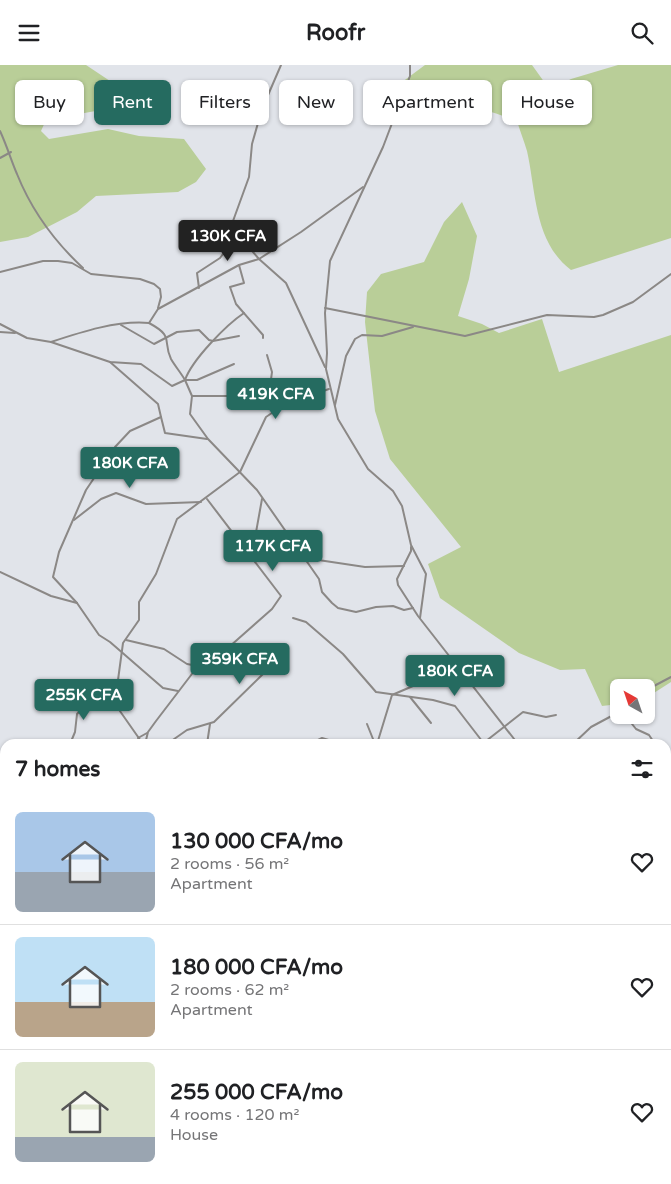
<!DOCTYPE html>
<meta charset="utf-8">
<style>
body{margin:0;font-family:"Varela Round",sans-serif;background:#f2f2f2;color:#202124;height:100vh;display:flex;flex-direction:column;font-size:19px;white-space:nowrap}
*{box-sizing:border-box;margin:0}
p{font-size:16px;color:#757577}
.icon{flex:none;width:28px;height:28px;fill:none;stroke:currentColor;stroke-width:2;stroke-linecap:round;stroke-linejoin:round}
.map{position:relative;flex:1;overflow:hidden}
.sheet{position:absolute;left:0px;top:674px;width:671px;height:446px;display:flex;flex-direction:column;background:#fff;border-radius:15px 15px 0 0;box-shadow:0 1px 4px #0004}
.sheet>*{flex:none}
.hud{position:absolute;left:15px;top:15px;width:641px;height:45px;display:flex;gap:10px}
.needle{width:32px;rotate:320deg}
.buttons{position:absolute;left:610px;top:614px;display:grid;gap:10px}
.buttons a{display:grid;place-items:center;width:45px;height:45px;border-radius:8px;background:#fff;box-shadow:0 1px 4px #0004;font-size:25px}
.price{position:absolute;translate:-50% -42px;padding:0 11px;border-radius:5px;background:#256b60;color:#fff;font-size:16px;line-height:32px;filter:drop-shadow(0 1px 2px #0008)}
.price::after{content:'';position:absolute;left:50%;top:30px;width:15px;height:11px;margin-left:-8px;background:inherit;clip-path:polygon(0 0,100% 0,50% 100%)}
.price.active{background:#222;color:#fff}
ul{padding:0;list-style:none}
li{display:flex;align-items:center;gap:15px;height:125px;padding:0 15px}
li+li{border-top:1px solid #e0e0e0}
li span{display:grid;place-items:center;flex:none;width:140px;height:100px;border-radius:8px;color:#555}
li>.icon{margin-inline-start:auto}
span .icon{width:60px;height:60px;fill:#fffc;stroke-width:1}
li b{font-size:21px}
h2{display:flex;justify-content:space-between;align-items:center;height:60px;padding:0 15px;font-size:21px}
.chip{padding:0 18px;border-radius:8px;background:#fff;box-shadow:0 1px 4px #0004;font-size:18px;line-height:45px}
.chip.active{background:#256b60;color:#fff}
header{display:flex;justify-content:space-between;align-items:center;height:65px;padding:0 15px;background:#fff;font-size:22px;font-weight:700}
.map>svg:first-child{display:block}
</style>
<header><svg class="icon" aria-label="menu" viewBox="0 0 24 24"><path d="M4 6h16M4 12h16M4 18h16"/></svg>Roofr<svg class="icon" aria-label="search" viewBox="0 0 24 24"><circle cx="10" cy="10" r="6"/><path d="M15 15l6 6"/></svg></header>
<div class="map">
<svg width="671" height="1119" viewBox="0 0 671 1119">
<rect width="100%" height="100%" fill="#e1e4ea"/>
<g fill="#b9ce98">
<path d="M 0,0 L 86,0 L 116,20 L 112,43 L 46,55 L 41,66 L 49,74 L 108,64 L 139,71 L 184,74 L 206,104 L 196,117 L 178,127 L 96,131 L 77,147 L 28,172 L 0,177 Z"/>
<path d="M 425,0 L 532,0 L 550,25 L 571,14 L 618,0 L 671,0 L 671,173 L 571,205 C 534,177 536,126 527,86 C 524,76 520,66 517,56 C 493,47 448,32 422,35 C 413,36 402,43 393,47 L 385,34 L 390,26 Z"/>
<path d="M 462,137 L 477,171 L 469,214 L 458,251 L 482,259 L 499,268 L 542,254 L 559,307 L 671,270 L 671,617 L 646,633 L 646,622 L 619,622 L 619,639 L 602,641 L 585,604 L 560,605 L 519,588 L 440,533 L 428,499 L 461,482 L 390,394 L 375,346 L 365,257 L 367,227 L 381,209 L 424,197 L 444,157 Z"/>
</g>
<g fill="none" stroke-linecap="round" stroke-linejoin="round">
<g stroke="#8b8886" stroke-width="2">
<path d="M 410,0 L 410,11 L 383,82 L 330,196 L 325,248 L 327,288 L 326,304 L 338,354 L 368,404 L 393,426 L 402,441 L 411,480 L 426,509 L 420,553"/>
<path d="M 0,66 C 7,81 11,95 17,109 C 31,144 55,177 83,203"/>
<path d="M 0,93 L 11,87"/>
<path d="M 234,165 L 259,194 L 286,218 L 325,302"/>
<path d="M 239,200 L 244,218 L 230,222 L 236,239 L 263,270 L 263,273"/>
<path d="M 0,207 L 43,196 L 58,196 L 72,198 L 91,209 L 140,214 L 154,219 L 160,224 L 161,232 L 158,243"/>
<path d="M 199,223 L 197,208 L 220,193 L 232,177 L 233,156 L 249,112 L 252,79 L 262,44 L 281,0"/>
<path d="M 325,243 L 465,271 L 547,250 L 594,252 L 603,250 L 633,237 L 671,209"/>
<path d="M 149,258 C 175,272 162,275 171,294 C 175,301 181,308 185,315 C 192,295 226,260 244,248"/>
<path d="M 0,259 L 27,273 L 51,277 L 110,297 L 141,299 L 172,321 L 185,315 L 192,331 L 190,349 L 208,374 L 257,425 L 319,514 L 322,527 L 332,538 L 338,543 L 356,547 L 376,542 L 393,541 L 404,545 L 413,543"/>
<path d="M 121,260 L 154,279 L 177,267 L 199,265 L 209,275 L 213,276 L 239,271"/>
<path d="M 0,267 L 15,268"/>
<path d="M 51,277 C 81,267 118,255 149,258 L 158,244 L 239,200 L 259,194 L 301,167 L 363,122"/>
<path d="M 267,290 L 272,307 L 269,329"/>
<path d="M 110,297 L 158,339 L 161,352"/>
<path d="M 185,315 L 197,315 L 234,299"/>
<path d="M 192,331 L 238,331 L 271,322"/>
<path d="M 335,340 L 346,291 L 355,274 L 362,270 L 382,271 L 413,262"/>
<path d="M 74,455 L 101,434 L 116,428 L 146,439 L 201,437"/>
<path d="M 411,482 L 411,486 L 397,514 L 398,520 L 418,551 L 518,679"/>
<path d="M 305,493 L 365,502 L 404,501"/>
<path d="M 251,495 L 262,434"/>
<path d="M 0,507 L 51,531 L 77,538"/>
<path d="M 293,553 L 306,557 L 343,589 L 376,627 L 433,635 L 455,641 L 482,676 L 486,676 L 523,647 L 546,652 L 556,650"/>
<path d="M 126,575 L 164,584 L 187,599 L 198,601"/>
<path d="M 178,626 L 163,623 L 110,577 L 99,570 L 77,538 L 53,512 L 59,487 L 86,425 L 115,382 L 130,366 L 161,352 L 165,368 L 207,374"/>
<path d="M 646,628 L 652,622 L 671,612"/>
<path d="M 103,632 L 115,639 L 143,679"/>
<path d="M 410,632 L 431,658"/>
<path d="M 625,650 L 636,664 L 649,670 L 655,679"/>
<path d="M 367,659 L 375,679"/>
<path d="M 138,673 L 147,668"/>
<path d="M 70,679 L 75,667 L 77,649 L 92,634 L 108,630 L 118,615 L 123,578 L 139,555 L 139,537 L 156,509 L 177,454 L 240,407 L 266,352 L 285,339 L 329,324"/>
<path d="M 145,679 L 148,667 L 156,656 L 198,601 L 229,582 L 272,544 L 281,531 L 207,434"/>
<path d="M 167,679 L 187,665 L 214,657 L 264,608 L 281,602"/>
<path d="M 207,679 L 210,659"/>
<path d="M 310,679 L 322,673 L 342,679"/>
<path d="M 377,679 L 392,630 L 434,612 L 461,606"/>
<path d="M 573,679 L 591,662 L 619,647"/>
<path d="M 666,699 L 671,704"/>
<path d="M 666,734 L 671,732"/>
<path d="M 0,775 L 5,774"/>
<path d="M 666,807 L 671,800"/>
<path d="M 666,831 L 671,834"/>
<path d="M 666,855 L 671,850"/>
<path d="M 0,880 L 5,877"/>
<path d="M 666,902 L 671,896"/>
<path d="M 666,949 L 671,943"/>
<path d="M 0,952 L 5,954"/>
<path d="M 666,987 L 671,991 L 666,998"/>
<path d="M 666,1031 L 671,1034"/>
<path d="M 666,1052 L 671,1045"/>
<path d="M 666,1070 L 671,1071"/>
<path d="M 0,1076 L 5,1076"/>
<path d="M 0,1084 L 5,1080"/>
<path d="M 666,1093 L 671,1087"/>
<path d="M 86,1115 L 96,1119"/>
<path d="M 290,1115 L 291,1119"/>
<path d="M 395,1115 L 404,1119 L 418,1115"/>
<path d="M 463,1115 L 466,1119"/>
<path d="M 565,1115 L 566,1115"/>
<path d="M 95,1118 L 107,1115"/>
<path d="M 196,1119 L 201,1115"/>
<path d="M 253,1119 L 260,1115"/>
<path d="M 374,1119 L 375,1115"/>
<path d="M 418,1119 L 422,1115"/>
<path d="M 534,1119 L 537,1115"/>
<path d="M 584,1119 L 587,1115"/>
<path d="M 615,1119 L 618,1115"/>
<path d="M 648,1119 L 651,1115"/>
</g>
</g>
</svg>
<div class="buttons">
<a><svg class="needle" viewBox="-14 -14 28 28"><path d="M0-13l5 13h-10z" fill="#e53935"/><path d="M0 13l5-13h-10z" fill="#757577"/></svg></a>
</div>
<b class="price active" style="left:228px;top:197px">130K CFA</b>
<b class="price" style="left:276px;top:355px">419K CFA</b>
<b class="price" style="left:130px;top:424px">180K CFA</b>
<b class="price" style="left:273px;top:507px">117K CFA</b>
<b class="price" style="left:240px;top:620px">359K CFA</b>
<b class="price" style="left:455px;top:632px">180K CFA</b>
<b class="price" style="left:84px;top:656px">255K CFA</b>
<div class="hud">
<a class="chip">Buy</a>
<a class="chip active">Rent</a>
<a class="chip">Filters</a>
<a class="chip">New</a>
<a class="chip">Apartment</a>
<a class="chip">House</a>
</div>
<section class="sheet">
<h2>7 homes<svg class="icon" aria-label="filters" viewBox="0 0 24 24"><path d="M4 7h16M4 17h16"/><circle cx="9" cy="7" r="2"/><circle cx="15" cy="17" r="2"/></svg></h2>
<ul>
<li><span style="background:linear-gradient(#a9c7e8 60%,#9aa5b1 0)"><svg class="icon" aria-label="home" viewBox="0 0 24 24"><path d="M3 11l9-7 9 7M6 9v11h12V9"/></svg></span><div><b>130 000 CFA/mo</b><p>2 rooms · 56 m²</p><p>Apartment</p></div><svg class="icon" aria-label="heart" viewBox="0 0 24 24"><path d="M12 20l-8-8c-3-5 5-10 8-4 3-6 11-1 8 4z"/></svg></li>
<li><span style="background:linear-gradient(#bfe0f5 65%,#b9a48a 0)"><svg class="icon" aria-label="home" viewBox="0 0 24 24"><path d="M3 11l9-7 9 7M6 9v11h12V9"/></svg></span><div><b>180 000 CFA/mo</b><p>2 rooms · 62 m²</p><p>Apartment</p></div><svg class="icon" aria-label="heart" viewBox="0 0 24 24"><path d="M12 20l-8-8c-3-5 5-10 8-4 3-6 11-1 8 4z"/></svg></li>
<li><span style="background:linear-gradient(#dfe7d0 75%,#9aa5b1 0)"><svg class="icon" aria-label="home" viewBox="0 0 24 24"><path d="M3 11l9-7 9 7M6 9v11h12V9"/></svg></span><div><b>255 000 CFA/mo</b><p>4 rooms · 120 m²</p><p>House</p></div><svg class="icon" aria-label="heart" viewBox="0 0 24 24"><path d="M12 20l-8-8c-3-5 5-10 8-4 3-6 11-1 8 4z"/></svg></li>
</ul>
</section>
</div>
